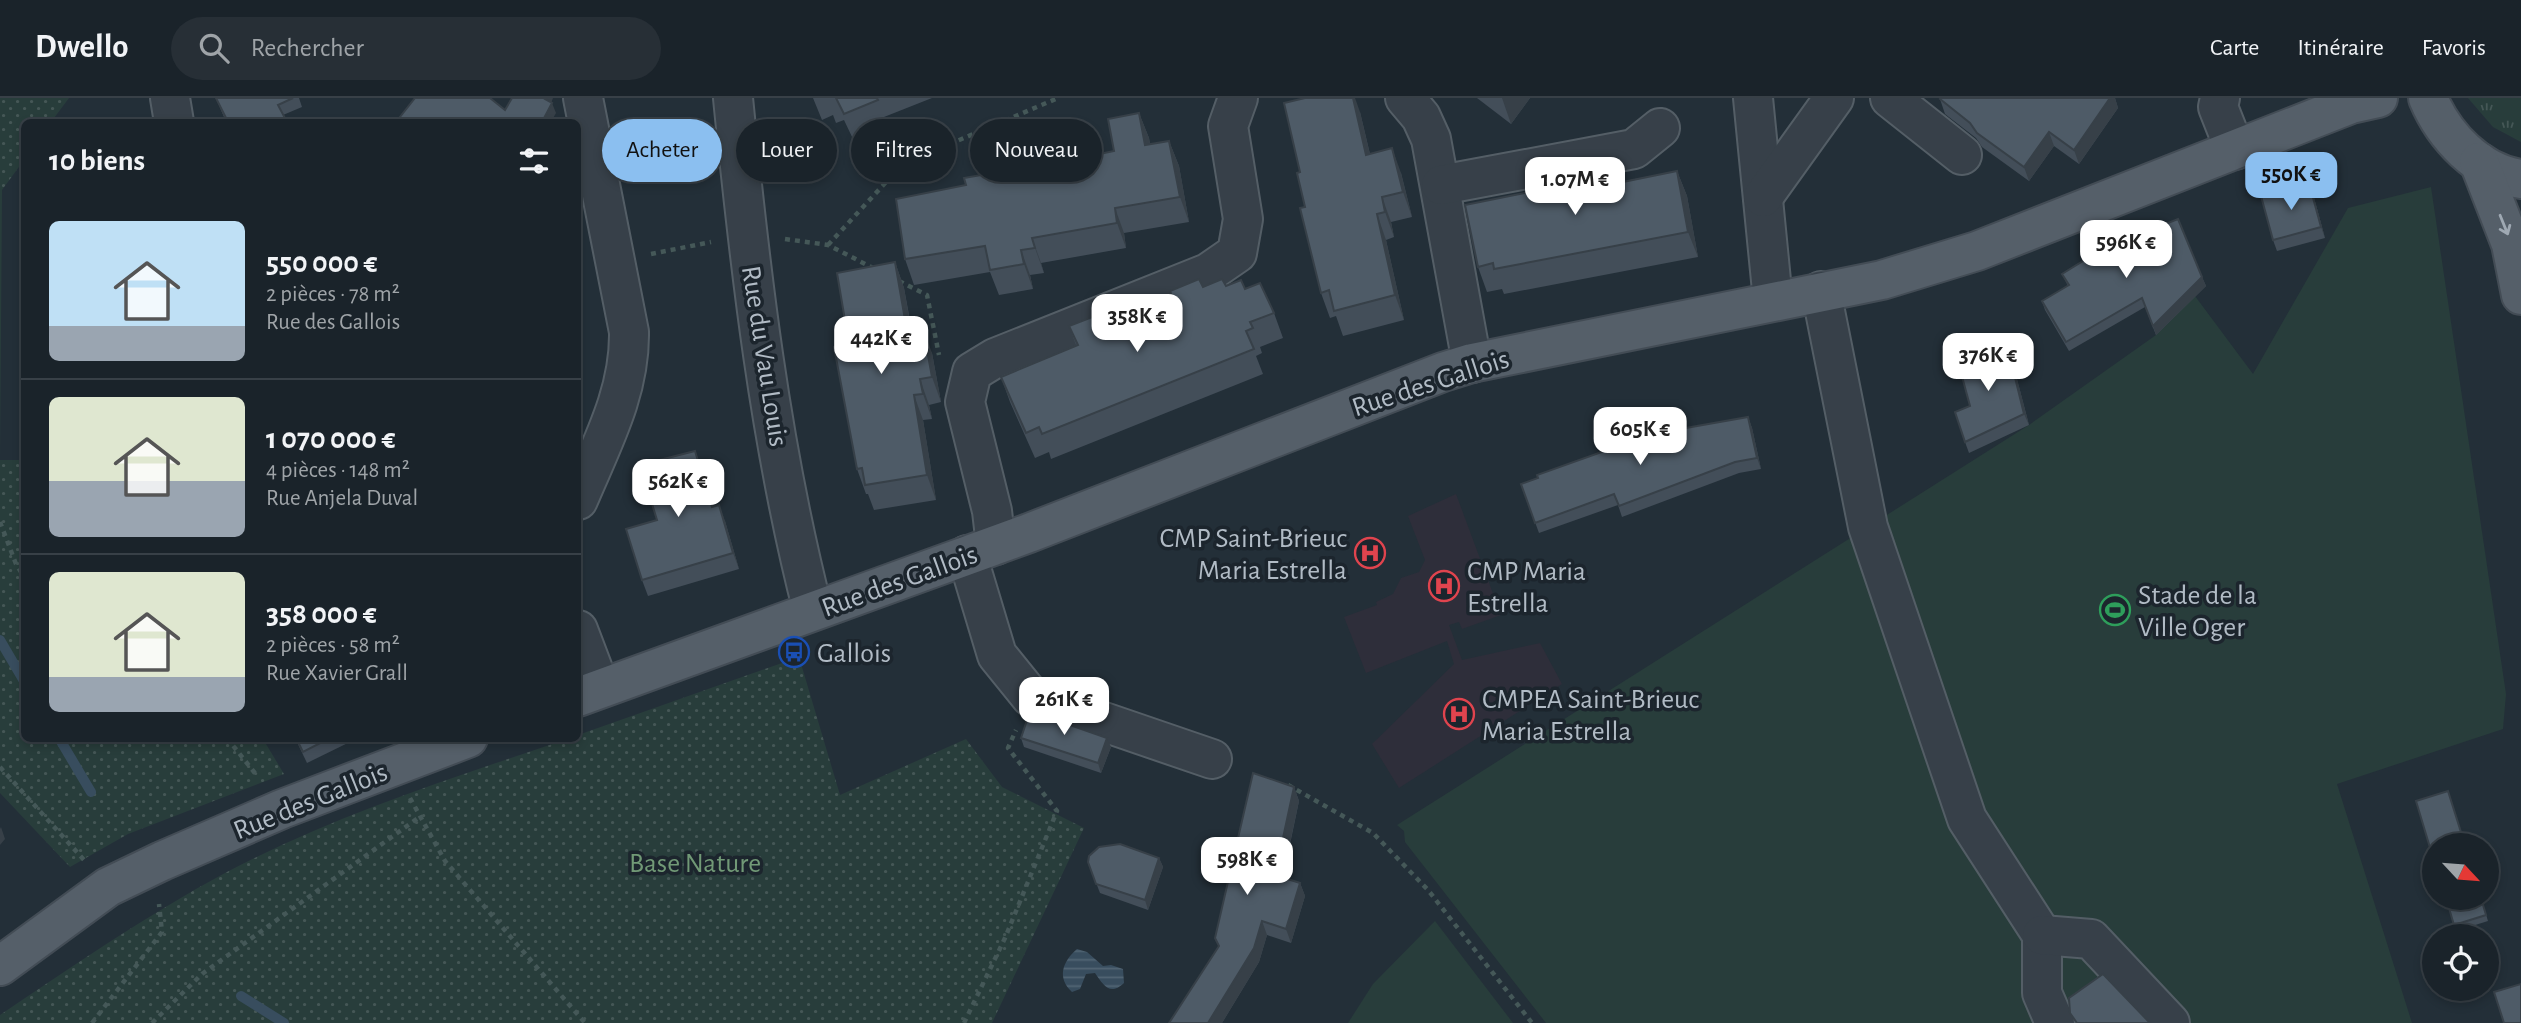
<!DOCTYPE html>
<html lang="fr">
<meta charset="utf-8">
<style>
body{margin:0;font-family:"Alegreya Sans",sans-serif;background:#272f36;color:#f1f3f6;height:100vh;display:flex;flex-direction:column;font-size:26px;white-space:nowrap}
*{box-sizing:border-box;margin:0}
p{font-size:23px;color:#9fa4a8}
.icon{flex:none;width:38px;height:38px;fill:none;stroke:currentColor;stroke-width:2;stroke-linecap:round;stroke-linejoin:round}
.map{position:relative;flex:1;overflow:hidden}
.panel{position:absolute;left:21px;top:21px;width:560px;height:623px;display:flex;flex-direction:column;background:#1a232a;border-radius:10px;box-shadow:0 4px 10px #0003,0 0 0 2px #384047}
.panel>*{flex:none}
.top-card{position:absolute;left:602px;top:21px;width:665px;height:63px;display:flex;gap:14px}
.needle{width:46px;rotate:116deg}
.buttons{position:absolute;left:2422px;top:735px;display:grid;gap:14px}
.buttons a{display:grid;place-items:center;width:77px;height:77px;border-radius:50%;background:#1a232a;box-shadow:0 4px 10px #0003,0 0 0 2px #384047;font-size:35px}
.price{position:absolute;translate:-50% -60px;padding:0 16px;border-radius:14px;background:#fff;color:#222;font-size:23px;line-height:46px;filter:drop-shadow(0 2px 4px #0008)}
.price::after{content:'';position:absolute;left:50%;top:42px;width:21px;height:16px;margin-left:-10px;background:inherit;clip-path:polygon(0 0,100% 0,50% 100%)}
.price.on{background:#8bbff0;color:#111}
ul{padding:0;list-style:none}
li{display:flex;align-items:center;gap:21px;height:175px;padding:0 28px}
li+li{border-top:2px solid #384047}
li span{display:grid;place-items:center;flex:none;width:196px;height:140px;border-radius:10px;color:#555}
li>.icon{margin-inline-start:auto}
span .icon{width:84px;height:84px;fill:#fffc;stroke-width:1}
li b{font-size:30px}
h2{display:flex;justify-content:space-between;align-items:center;height:84px;padding:0 28px;font-size:30px}
.chip{padding:0 24px;border-radius:32px;background:#1a232a;box-shadow:0 4px 10px #0003,0 0 0 2px #384047;font-size:24px;line-height:63px}
.chip.on{background:#8bbff0;color:#111}
header{display:flex;align-items:center;gap:42px;box-sizing:border-box;height:98px;padding:0 35px;background:#1a232a;border-bottom:2px solid #384047}
header strong{font-size:33px}
nav{display:flex;gap:38px;margin-inline-start:auto;font-size:24px}
.search{width:490px;height:63px;background:#272f36;display:flex;align-items:center;gap:18px;box-sizing:border-box;padding:0 24px;border-radius:38px;color:#9fa4a8;font-size:26px}
.map>svg:first-child{display:block}
</style>
<header>
<strong>Dwello</strong>
<div class="search"><svg class="icon" aria-label="search" viewBox="0 0 24 24"><circle cx="10" cy="10" r="6"/><path d="M15 15l6 6"/></svg>Rechercher</div>
<nav><a>Carte</a><a>Itinéraire</a><a>Favoris</a></nav>
</header>
<div class="map">
<svg width="2521" height="925" viewBox="0 0 2521 925">
<defs>
<pattern id="grass-tufts" width="24" height="20" patternUnits="userSpaceOnUse" patternTransform="scale(1.75)"><rect width="24" height="20" fill="#283d3b"/><path d="M3 7l-1-3M5 7V3M7 7l1-3M15 17l-1-3M17 17v-4M19 17l1-3" fill="none" stroke="#455756"/></pattern>
<pattern id="park-dots" width="8" height="8" patternUnits="userSpaceOnUse" patternTransform="scale(1.75)"><rect width="8" height="8" fill="#283d3b"/><path d="M2 2h.1M6 6h.1" fill="none" stroke="#455756" stroke-width="1.8" stroke-linecap="round"/></pattern>
<pattern id="water-rules" width="6" height="5" patternUnits="userSpaceOnUse" patternTransform="scale(1.75)"><rect width="6" height="5" fill="#384d5e"/><path d="M0 2.5h6" fill="none" stroke="#526574"/></pattern>
</defs>
<rect width="100%" height="100%" fill="#232f38"/>
<path fill="#2e2e3a" d="M 1456,396 L 1501,517 L 1462,531 L 1459,524 L 1449,527 L 1462,562 L 1540,545 L 1562,586 L 1399,690 L 1372,646 L 1454,566 L 1447,543 L 1366,575 L 1344,519 L 1377,507 L 1376,504 L 1393,496 L 1401,480 L 1419,474 L 1425,462 L 1408,418 Z"/>
<path fill="url(#grass-tufts)" d="M 2468,0 L 2521,0 L 2521,44 L 2493,29 Z"/>
<g fill="url(#park-dots)">
<path d="M 0,0 L 69,0 L 51,24 L 24,24 L 24,62 L 2,92 L 0,362 L 24,362 L 24,640 L 263,641 L 284,676 L 128,736 L 70,769 L 0,695 Z"/>
<path d="M 799,559 L 840,697 L 966,641 L 1002,689 L 1084,730 L 992,925 L 0,925 L 0,917 C 74,867 147,817 225,775 C 332,718 452,680 567,641 L 578,640 L 578,637 Z"/>
</g>
<g fill="#283d3b">
<path d="M 2431,89 L 2506,596 L 2503,631 L 2337,686 L 2412,925 L 1546,925 L 1405,744 L 1404,733 L 1397,727 L 2029,327 L 2156,237 L 2195,198 L 2253,276 L 2348,110 Z"/>
<path d="M 1435,823 L 1513,925 L 1348,925 L 1373,886 Z"/>
</g>
<path fill="url(#water-rules)" d="M 1077,851 L 1087,854 L 1103,868 L 1111,867 L 1123,871 L 1124,885 C 1110,898 1104,888 1095,875 L 1086,876 L 1080,891 L 1072,894 C 1057,880 1062,864 1077,851 Z"/>
<g fill="none" stroke-linecap="round" stroke-linejoin="round">
<g stroke="#384d5e" stroke-width="10">
<path d="M 0,542 L 24,583"/>
<path d="M 59,640 L 91,694"/>
<path d="M 241,898 L 284,925"/>
</g>
<g stroke="#545e66" stroke-width="42">
<g id="minor">
<path d="M 170,0 L 174,24"/>
<path d="M 733,0 C 750,171 770,346 813,513"/>
<path d="M 1405,0 L 1421,19 L 1431,41 L 1472,265"/>
<path d="M 1753,0 L 1773,203"/>
<path d="M 1890,0 L 1962,57"/>
<path d="M 2220,0 L 2218,9 L 2235,52"/>
<path d="M 1441,87 L 1634,51 L 1660,30"/>
<path d="M 1763,99 L 1834,0"/>
<path d="M 1821,193 L 1868,429 L 1967,721 L 2042,837 L 2042,895 L 2055,925"/>
<path d="M 578,402 C 601,347 630,295 629,234 L 583,0"/>
<path d="M 996,447 L 992,413 L 965,304 L 972,274 L 995,260 L 1208,175 L 1237,155 L 1243,121 L 1228,28 L 1238,0"/>
<path d="M 967,457 L 997,557 L 1031,599 L 1212,661"/>
<path d="M 578,532 L 600,590"/>
<path d="M 2042,837 L 2091,841 L 2170,925"/>
</g>
</g>
<g stroke="#434c55" stroke-width="42">
<g id="major">
<path d="M 2428,0 C 2444,38 2478,75 2521,81"/>
<path d="M 2479,64 L 2511,146 L 2521,197"/>
<path d="M 578,599 L 1029,435 L 1443,274 L 1472,265 L 1882,182 L 1977,153 L 2351,6 L 2378,0"/>
<path d="M 0,868 L 108,789 L 162,763 L 282,711 L 468,640"/>
</g>
</g>
<g stroke="#455858" stroke-width="4.5" stroke-dasharray="5 5" stroke-linecap="butt">
<path d="M 785,141 L 828,147 L 875,171"/>
<path d="M 828,147 L 887,83 L 924,57 L 1058,0"/>
<path d="M 651,156 L 711,144"/>
<path d="M 899,183 L 927,197 L 939,257"/>
<path d="M 0,424 L 16,466 L 24,479"/>
<path d="M 227,640 L 258,679"/>
<path d="M 0,669 L 84,762"/>
<path d="M 1288,687 L 1373,735 L 1428,792 L 1532,925"/>
<path d="M 410,700 L 445,763 L 585,925"/>
<path d="M 92,925 L 162,834 L 159,806"/>
<path d="M 152,925 L 202,876 L 418,720"/>
<path d="M 964,925 L 1005,840 L 1057,713 L 1008,650 L 1016,632"/>
</g>
<use href="#minor" stroke="#374049" stroke-width="38"/>
<use href="#major" stroke="#555f69" stroke-width="38"/>
</g>
<g fill="#434e59">
<path d="M 216,0 L 299,0 L 302,9 L 283,17 L 287,24 L 226,24 Z"/>
<path d="M 813,0 L 932,0 L 884,19 L 887,27 L 853,41 L 844,22 L 836,25 L 833,17 L 822,22 Z"/>
<path d="M 1477,0 L 1530,0 L 1511,26 Z"/>
<path d="M 1941,0 L 2115,0 L 2118,10 L 2079,66 L 2054,48 L 2029,83 L 1982,49 L 1976,40 L 1945,16 L 1940,1 Z"/>
<path d="M 1360,14 L 1370,56 L 1401,75 L 1412,119 L 1391,124 L 1394,139 L 1386,142 L 1404,222 L 1343,238 L 1336,218 L 1330,220 L 1321,195 L 1300,74 Z"/>
<path d="M 1139,15 L 1149,40 L 1150,46 L 1169,43 L 1179,68 L 1189,124 L 1124,135 L 1126,150 L 1041,165 L 1044,175 L 1030,177 L 1033,191 L 999,197 L 990,174 L 914,187 L 905,161 L 966,87 L 1033,70 L 1114,53 Z"/>
<path d="M 1677,73 L 1687,98 L 1698,159 L 1504,196 L 1502,191 L 1487,194 L 1478,169 L 1594,81 L 1612,78 L 1614,85 Z"/>
<path d="M 2313,96 L 2325,140 L 2277,153 L 2273,142 Z"/>
<path d="M 895,164 L 904,190 L 912,233 L 932,255 L 941,304 L 929,307 L 932,321 L 923,322 L 936,402 L 874,412 L 868,396 L 866,396 L 857,371 L 849,246 Z"/>
<path d="M 2062,176 L 2202,179 L 2206,188 L 2156,237 L 2145,209 L 2069,253 L 2045,212 L 2042,203 L 2068,188 Z"/>
<path d="M 1226,188 L 1245,191 L 1274,215 L 1283,240 L 1260,249 L 1262,255 L 1256,258 L 1263,276 L 1051,361 L 1049,354 L 1035,360 L 1010,304 L 1001,279 L 1076,247 L 1069,228 L 1104,226 L 1120,232 L 1176,209 L 1203,189 Z"/>
<path d="M 2008,251 L 2012,262 L 2029,327 L 1969,355 L 1965,344 L 1970,308 L 1989,257 Z"/>
<path d="M 1748,319 L 1752,330 L 1761,371 L 1739,375 L 1622,419 L 1618,407 L 1539,435 L 1521,386 Z"/>
<path d="M 701,369 L 713,409 L 725,423 L 739,471 L 648,498 L 642,482 L 657,422 Z"/>
<path d="M 295,640 L 358,640 L 307,665 Z"/>
<path d="M 1021,640 L 1111,649 L 1101,675 L 1024,649 Z"/>
<path d="M 1294,689 L 1299,703 L 1283,780 L 1300,785 L 1305,798 L 1291,845 L 1267,837 L 1259,864 L 1222,925 L 1169,925 L 1218,849 Z"/>
<path d="M 1159,760 L 1163,769 L 1148,812 L 1100,795 L 1088,764 Z"/>
<path d="M 2446,800 L 2481,800 L 2488,823 L 2456,833 Z"/>
</g>
<g fill="#374048">
<path d="M 546,0 L 553,0 L 549,11 L 552,5 L 556,15 L 551,24 L 542,24 Z"/>
<path d="M 1353,0 L 1355,0 L 1360,14 L 1376,82 L 1366,57 Z"/>
<path d="M 1502,0 L 1530,0 L 1511,26 Z"/>
<path d="M 2110,0 L 2115,0 L 2118,10 L 2079,66 L 2074,52 Z"/>
<path d="M 1139,15 L 1149,40 L 1154,72 L 1145,47 Z"/>
<path d="M 2049,34 L 2054,48 L 2029,83 L 2024,69 Z"/>
<path d="M 1169,43 L 1179,68 L 1189,124 L 1180,99 Z"/>
<path d="M 1392,50 L 1401,75 L 1412,119 L 1403,94 Z"/>
<path d="M 1585,58 L 1594,84 L 1590,82 Z"/>
<path d="M 1677,73 L 1687,98 L 1698,159 L 1688,134 Z"/>
<path d="M 2309,85 L 2313,96 L 2325,140 L 2321,129 Z"/>
<path d="M 1382,99 L 1391,124 L 1394,139 L 1385,114 Z"/>
<path d="M 1115,110 L 1124,135 L 1126,150 L 1117,125 Z"/>
<path d="M 1377,116 L 1386,142 L 1404,222 L 1395,197 Z"/>
<path d="M 1032,140 L 1041,165 L 1044,175 L 1035,150 Z"/>
<path d="M 1021,152 L 1030,177 L 1033,191 L 1024,166 Z"/>
<path d="M 895,164 L 904,190 L 916,259 L 907,233 Z"/>
<path d="M 2202,179 L 2206,188 L 2156,237 L 2153,228 Z"/>
<path d="M 923,230 L 932,255 L 941,304 L 932,279 Z"/>
<path d="M 2008,251 L 2012,262 L 2029,327 L 2024,316 Z"/>
<path d="M 920,281 L 929,307 L 932,321 L 923,296 Z"/>
<path d="M 914,297 L 923,322 L 936,402 L 927,377 Z"/>
<path d="M 1748,319 L 1752,330 L 1761,371 L 1757,360 Z"/>
<path d="M 695,353 L 701,369 L 717,425 L 712,409 Z"/>
<path d="M 719,407 L 725,423 L 739,471 L 733,455 Z"/>
<path d="M 1107,640 L 1111,649 L 1101,675 L 1098,665 Z"/>
<path d="M 1294,689 L 1299,703 L 1280,791 L 1275,777 Z"/>
<path d="M 1,729 L 5,741 L 0,747 L 0,731 Z"/>
<path d="M 1159,760 L 1163,769 L 1148,812 L 1145,802 Z"/>
<path d="M 1300,785 L 1305,798 L 1291,845 L 1286,831 Z"/>
<path d="M 1262,823 L 1267,837 L 1259,864 L 1222,925 L 1208,925 Z"/>
</g>
<g fill="#4e5b67" stroke="#374048" stroke-width="2">
<path d="M 216,0 L 293,0 L 278,7 L 287,24 L 228,24 Z"/>
<path d="M 415,0 L 490,0 L 505,12 L 512,0 L 546,0 L 545,1 L 552,5 L 542,24 L 396,24 Z"/>
<path d="M 836,0 L 877,0 L 878,2 L 844,16 Z"/>
<path d="M 1305,0 L 1353,0 L 1366,57 L 1392,50 L 1403,94 L 1382,99 L 1385,114 L 1377,116 L 1395,197 L 1334,213 L 1329,192 L 1321,195 L 1300,110 L 1305,109 L 1297,75 L 1300,74 L 1284,5 Z"/>
<path d="M 1941,0 L 2110,0 L 2074,52 L 2049,34 L 2024,69 L 1977,35 L 1970,25 L 1940,1 Z"/>
<path d="M 1139,15 L 1145,47 L 1169,43 L 1180,99 L 1115,110 L 1117,125 L 1032,140 L 1035,150 L 1021,152 L 1024,166 L 990,172 L 985,148 L 905,161 L 896,101 L 966,87 L 964,80 L 1032,68 L 1032,70 L 1114,53 L 1108,21 Z"/>
<path d="M 1585,58 L 1590,82 L 1612,78 L 1613,86 L 1677,73 L 1688,134 L 1494,171 L 1493,165 L 1478,169 L 1465,107 L 1545,91 L 1543,82 L 1558,79 L 1555,65 Z"/>
<path d="M 2309,85 L 2321,129 L 2273,142 L 2261,98 Z"/>
<path d="M 2178,121 L 2202,179 L 2153,228 L 2142,200 L 2066,244 L 2042,203 L 2069,187 L 2062,176 L 2104,150 Z"/>
<path d="M 895,164 L 907,233 L 923,230 L 932,279 L 920,281 L 923,296 L 914,297 L 927,377 L 865,387 L 862,370 L 857,371 L 834,249 L 849,246 L 837,175 Z"/>
<path d="M 1199,181 L 1203,189 L 1222,181 L 1226,188 L 1241,182 L 1245,191 L 1260,185 L 1274,215 L 1250,224 L 1253,230 L 1246,233 L 1254,251 L 1042,336 L 1039,329 L 1026,335 L 1001,279 L 1078,247 L 1069,228 L 1100,216 L 1104,226 L 1116,221 L 1120,232 L 1176,209 L 1170,193 Z"/>
<path d="M 1986,250 L 1989,257 L 2008,251 L 2024,316 L 1965,344 L 1955,314 L 1970,308 L 1957,260 Z"/>
<path d="M 1748,319 L 1757,360 L 1735,364 L 1619,408 L 1614,396 L 1535,425 L 1521,386 L 1538,380 L 1537,377 L 1652,336 Z"/>
<path d="M 695,353 L 712,409 L 719,407 L 733,455 L 642,482 L 626,431 L 657,422 L 640,367 Z"/>
<path d="M 1030,613 L 1107,640 L 1098,665 L 1021,640 Z"/>
<path d="M 296,640 L 330,640 L 303,654 Z"/>
<path d="M 1253,675 L 1294,689 L 1275,777 L 1300,785 L 1286,831 L 1262,823 L 1254,850 L 1208,925 L 1169,925 L 1219,848 L 1215,840 Z"/>
<path d="M 2448,693 L 2465,747 L 2434,747 L 2434,763 L 2416,703 Z"/>
<path d="M 1120,746 L 1159,760 L 1145,802 L 1096,786 L 1088,764 L 1089,758 L 1099,749 Z"/>
<path d="M 2446,800 L 2481,800 L 2486,817 L 2454,827 Z"/>
<path d="M 2103,876 L 2150,925 L 2077,925 L 2070,915 L 2069,900 Z"/>
<path d="M 2521,886 L 2521,925 L 2504,925 L 2494,894 Z"/>
</g>
<defs><path id="oneway-shaft" d="M-6 0H5M1.5-3L5.5 0L1.5 3" fill="none" stroke-width="1.6" stroke-linecap="round" stroke-linejoin="round" transform="scale(1.75)"/></defs>
<use stroke="#9fa9b3" href="#oneway-shaft" transform="translate(2504 127) rotate(68)"/>
<defs>
<g id="hospital-ring" transform="scale(1.575)"><circle r="9.5" fill="#1c252d" stroke="#e0444e" stroke-width="1.5"/><path d="M-5-5h3v3.5h4V-5h3V5h-3V1.5h-4V5h-3Z" fill="#e0444e"/></g>
<g id="stadium-ring" transform="scale(1.575)"><circle r="9.5" fill="#1c252d" stroke="#2e9e5b" stroke-width="1.5"/><path d="M0-5a6.5 5 0 1 0 0 10a6.5 5 0 1 0 0-10ZM-3.5-1.8h7v3.6h-7Z" fill="#2e9e5b"/></g>
<g id="bus-ring" transform="scale(1.575)"><circle r="9.5" fill="#1c252d" stroke="#1a4fb4" stroke-width="1.5"/><path d="M-5-6H5V4H4V6H2V4H-2V6H-4V4H-5ZM-3.5-4V0h7V-4ZM-3.5 1.2v1.5H-2V1.2ZM2 1.2v1.5H3.5V1.2Z" fill="#1a4fb4"/></g>
</defs>
<g fill-rule="evenodd">
<use href="#hospital-ring" x="1370" y="455"/>
<use href="#hospital-ring" x="1444" y="488"/>
<use href="#stadium-ring" x="2115" y="512"/>
<use href="#bus-ring" x="794" y="554"/>
<use href="#hospital-ring" x="1459" y="616"/>
</g>
<g text-anchor="middle" stroke-width="7" stroke-linejoin="round" paint-order="stroke">
<g font-size="28" fill="#b1bbc5" stroke="#1c252d">
<text transform="translate(766 258) rotate(81)" y="10">Rue du Vau Louis</text>
<text transform="translate(1430 284) rotate(-18)" y="10">Rue des Gallois</text>
<text transform="translate(899 482) rotate(-20)" y="10">Rue des Gallois</text>
<text transform="translate(310 702) rotate(-22)" y="10">Rue des Gallois</text>
</g>
<g font-size="28" fill="#b1bbc5" stroke="#1c252d" text-anchor="start">
<text x="1347" y="449" text-anchor="end">CMP Saint-Brieuc<tspan x="1347" dy="32">Maria Estrella</tspan></text>
<text x="1467" y="482">CMP Maria<tspan x="1467" dy="32">Estrella</tspan></text>
<text x="2138" y="506">Stade de la<tspan x="2138" dy="32">Ville Oger</tspan></text>
<text x="817" y="564">Gallois</text>
<text x="1482" y="610">CMPEA Saint-Brieuc<tspan x="1482" dy="32">Maria Estrella</tspan></text>
</g>
<g font-size="28" fill="#719976" stroke="#1c252d">
<text x="695" y="774">Base Nature</text>
</g>
</g>
</svg>
<div class="buttons">
<a><svg class="needle" viewBox="-14 -14 28 28"><path d="M0-13l5 13h-10z" fill="#e53935"/><path d="M0 13l5-13h-10z" fill="#9fa4a8"/></svg></a>
<a><svg class="icon" aria-label="locate" viewBox="0 0 24 24"><circle cx="12" cy="12" r="6"/><path d="M12 2v4M12 18v4M2 12h4M18 12h4"/></svg></a>
</div>
<b class="price on" style="left:2291px;top:114px">550K €</b>
<b class="price" style="left:1575px;top:119px">1.07M €</b>
<b class="price" style="left:2126px;top:182px">596K €</b>
<b class="price" style="left:1137px;top:256px">358K €</b>
<b class="price" style="left:881px;top:278px">442K €</b>
<b class="price" style="left:1988px;top:295px">376K €</b>
<b class="price" style="left:1640px;top:369px">605K €</b>
<b class="price" style="left:678px;top:421px">562K €</b>
<b class="price" style="left:1064px;top:639px">261K €</b>
<b class="price" style="left:1247px;top:799px">598K €</b>
<div class="top-card">
<a class="chip on">Acheter</a>
<a class="chip">Louer</a>
<a class="chip">Filtres</a>
<a class="chip">Nouveau</a>
</div>
<section class="panel">
<h2>10 biens<svg class="icon" aria-label="filters" viewBox="0 0 24 24"><path d="M4 7h16M4 17h16"/><circle cx="9" cy="7" r="2"/><circle cx="15" cy="17" r="2"/></svg></h2>
<ul>
<li><span style="background:linear-gradient(#bfe0f5 75%,#9aa5b1 0)"><svg class="icon" aria-label="home" viewBox="0 0 24 24"><path d="M3 11l9-7 9 7M6 9v11h12V9"/></svg></span><div><b>550 000 €</b><p>2 pièces · 78 m²</p><p>Rue des Gallois</p></div></li>
<li><span style="background:linear-gradient(#dfe7d0 60%,#9aa5b1 0)"><svg class="icon" aria-label="home" viewBox="0 0 24 24"><path d="M3 11l9-7 9 7M6 9v11h12V9"/></svg></span><div><b>1 070 000 €</b><p>4 pièces · 148 m²</p><p>Rue Anjela Duval</p></div></li>
<li><span style="background:linear-gradient(#dfe7d0 75%,#9aa5b1 0)"><svg class="icon" aria-label="home" viewBox="0 0 24 24"><path d="M3 11l9-7 9 7M6 9v11h12V9"/></svg></span><div><b>358 000 €</b><p>2 pièces · 58 m²</p><p>Rue Xavier Grall</p></div></li>
</ul>
</section>
</div>
